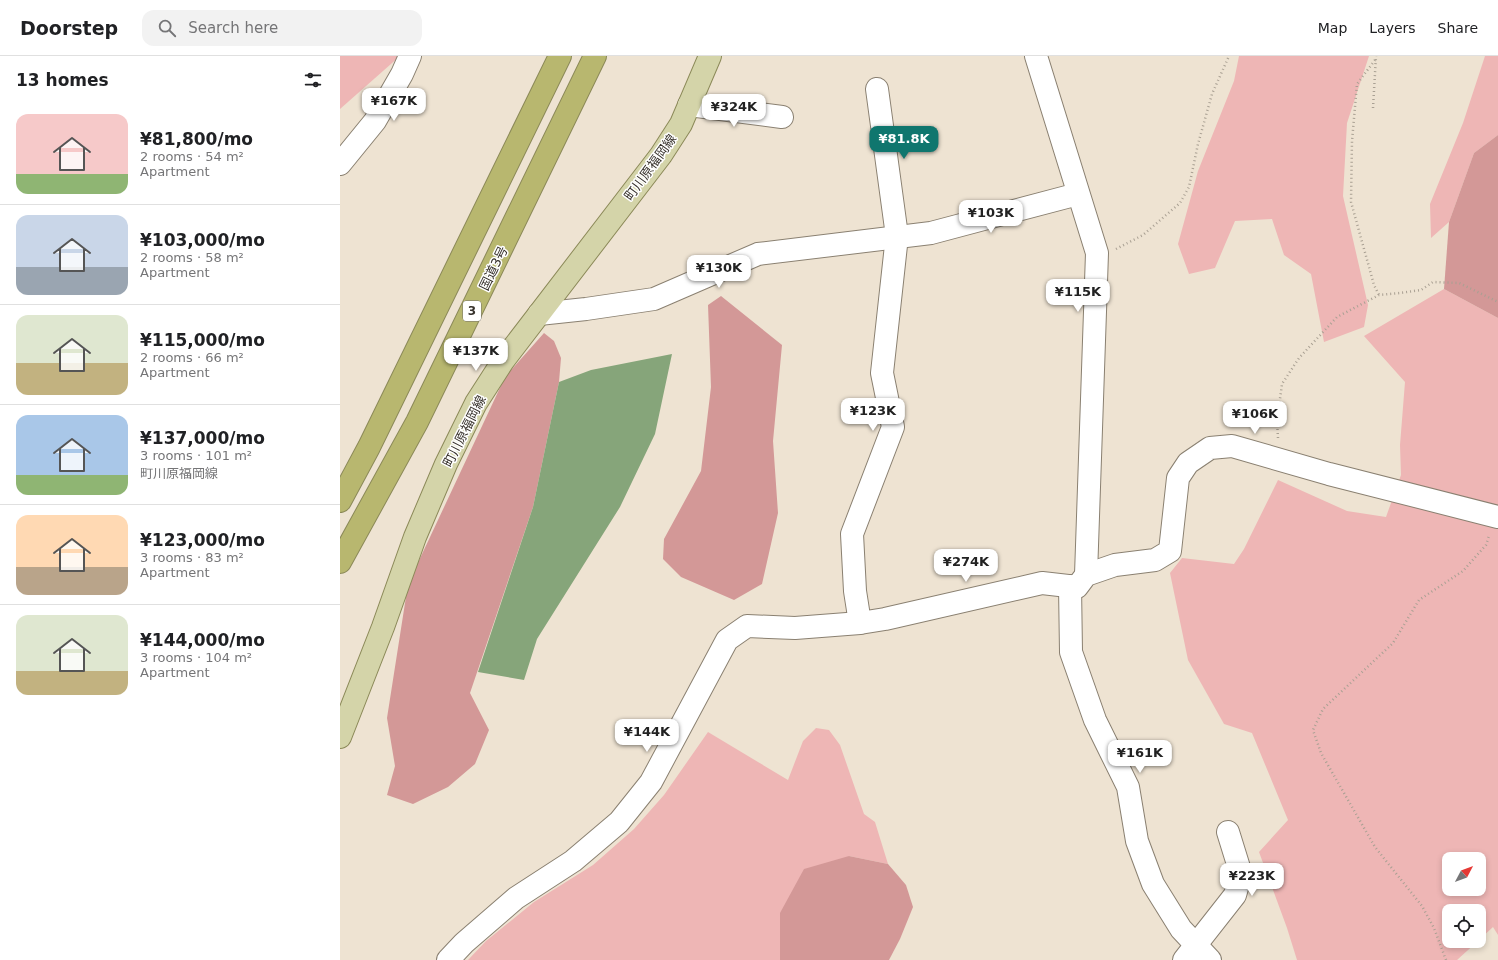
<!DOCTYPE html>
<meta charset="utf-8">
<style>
body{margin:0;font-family:"DejaVu Sans","Noto Sans JP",sans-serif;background:#f2f2f2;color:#202124;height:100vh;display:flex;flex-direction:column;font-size:15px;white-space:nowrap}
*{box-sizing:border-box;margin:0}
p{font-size:13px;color:#757577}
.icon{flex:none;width:22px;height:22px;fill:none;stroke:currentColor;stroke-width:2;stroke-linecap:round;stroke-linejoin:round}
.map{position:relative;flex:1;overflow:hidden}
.side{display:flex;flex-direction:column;background:#fff;width:340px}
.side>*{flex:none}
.needle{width:26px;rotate:49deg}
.fabs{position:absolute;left:1102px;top:796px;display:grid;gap:8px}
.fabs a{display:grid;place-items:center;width:44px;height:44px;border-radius:8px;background:#fff;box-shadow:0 2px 6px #0003;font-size:20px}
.price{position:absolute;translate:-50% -34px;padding:0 9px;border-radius:8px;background:#fff;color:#222;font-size:13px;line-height:26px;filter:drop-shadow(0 1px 2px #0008)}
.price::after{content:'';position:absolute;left:50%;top:24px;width:12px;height:9px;margin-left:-6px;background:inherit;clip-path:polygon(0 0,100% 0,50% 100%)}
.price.on{background:#0f766e;color:#fff}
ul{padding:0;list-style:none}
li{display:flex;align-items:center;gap:12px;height:100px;padding:0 16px}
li+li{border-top:1px solid #e0e0e0}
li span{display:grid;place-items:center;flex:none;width:112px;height:80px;border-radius:12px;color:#555}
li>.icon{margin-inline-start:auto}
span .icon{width:48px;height:48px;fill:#fffc;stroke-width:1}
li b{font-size:17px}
h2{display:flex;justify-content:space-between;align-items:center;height:48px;padding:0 16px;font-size:17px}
header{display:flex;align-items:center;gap:24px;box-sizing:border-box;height:56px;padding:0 20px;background:#fff;border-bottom:1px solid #e0e0e0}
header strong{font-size:19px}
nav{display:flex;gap:22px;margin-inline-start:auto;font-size:14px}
.search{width:280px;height:36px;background:#f2f2f2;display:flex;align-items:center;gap:10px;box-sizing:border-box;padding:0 14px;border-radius:12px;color:#757577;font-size:15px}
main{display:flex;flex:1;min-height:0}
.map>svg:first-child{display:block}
</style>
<header>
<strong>Doorstep</strong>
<div class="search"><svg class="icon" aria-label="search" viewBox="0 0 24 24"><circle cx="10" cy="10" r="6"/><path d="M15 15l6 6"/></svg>Search here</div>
<nav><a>Map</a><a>Layers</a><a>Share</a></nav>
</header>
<main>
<section class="side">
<h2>13 homes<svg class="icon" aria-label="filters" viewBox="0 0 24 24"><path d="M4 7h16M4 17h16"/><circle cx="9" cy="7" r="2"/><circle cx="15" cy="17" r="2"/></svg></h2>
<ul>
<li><span style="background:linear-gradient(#f6c9c9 75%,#8fb573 0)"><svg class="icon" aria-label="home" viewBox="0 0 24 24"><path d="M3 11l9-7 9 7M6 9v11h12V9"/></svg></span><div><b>¥81,800/mo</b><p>2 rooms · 54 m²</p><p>Apartment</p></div></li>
<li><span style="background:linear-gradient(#c9d6e8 65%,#9aa5b1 0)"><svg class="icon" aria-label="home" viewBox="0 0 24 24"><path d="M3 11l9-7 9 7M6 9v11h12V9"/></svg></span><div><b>¥103,000/mo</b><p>2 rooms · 58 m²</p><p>Apartment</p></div></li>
<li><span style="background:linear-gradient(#dfe7d0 60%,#c2b280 0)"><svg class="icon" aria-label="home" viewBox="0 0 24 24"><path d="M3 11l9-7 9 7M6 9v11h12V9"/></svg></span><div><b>¥115,000/mo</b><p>2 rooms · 66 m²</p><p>Apartment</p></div></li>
<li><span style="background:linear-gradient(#a9c7e8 75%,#8fb573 0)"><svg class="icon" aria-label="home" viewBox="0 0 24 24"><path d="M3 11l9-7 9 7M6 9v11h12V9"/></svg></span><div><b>¥137,000/mo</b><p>3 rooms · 101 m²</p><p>町川原福岡線</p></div></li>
<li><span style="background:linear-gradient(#ffd9b3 65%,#b9a48a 0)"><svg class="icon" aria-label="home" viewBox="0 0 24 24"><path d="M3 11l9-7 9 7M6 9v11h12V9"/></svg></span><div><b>¥123,000/mo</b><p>3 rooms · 83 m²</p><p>Apartment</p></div></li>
<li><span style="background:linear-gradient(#dfe7d0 70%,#c2b280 0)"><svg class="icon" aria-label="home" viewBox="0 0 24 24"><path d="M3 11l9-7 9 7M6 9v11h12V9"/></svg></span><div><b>¥144,000/mo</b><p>3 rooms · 104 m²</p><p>Apartment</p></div></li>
</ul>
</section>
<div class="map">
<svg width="1158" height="904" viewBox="0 0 1158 904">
<rect width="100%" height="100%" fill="#eee3d2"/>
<g fill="#eeb6b5" fill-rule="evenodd">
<path d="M 0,0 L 60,0 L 0,53 Z"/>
<path d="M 899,0 L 1029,0 L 1007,67 L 1003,140 L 1028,249 L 1024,271 L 984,286 L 971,218 L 944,199 L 932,163 L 895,165 L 875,212 L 849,218 L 838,188 L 858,115 L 894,25 Z"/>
<path d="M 1145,0 L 1158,0 L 1158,79 L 1134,97 L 1109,166 L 1091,182 L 1090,148 L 1123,67 Z"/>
<path d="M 1104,233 L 1158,262 L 1158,879 L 1153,871 L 1139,884 L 1139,855 L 1109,855 L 1109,885 L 1138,885 L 1117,904 L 957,904 L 947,872 L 919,796 L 948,764 L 912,677 L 884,668 L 848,604 L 830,517 L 842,502 L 894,508 L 904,493 L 938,424 L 1007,455 L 1046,461 L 1061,419 L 1060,389 L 1065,326 L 1024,280 ZM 1109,803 L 1139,803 L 1139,833 L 1109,833 Z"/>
<path d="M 476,672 L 489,674 L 500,689 L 524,758 L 535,766 L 548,808 L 509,800 L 441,900 L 440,904 L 128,904 L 146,885 L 194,846 L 253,809 L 294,773 L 324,739 L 368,676 L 448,724 L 463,685 Z"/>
</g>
<g fill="#d39897">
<path d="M 1158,79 L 1158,262 L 1104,233 L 1109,166 L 1134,97 Z"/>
<path d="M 381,240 L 442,289 L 433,385 L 438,457 L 422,528 L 394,544 L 341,521 L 323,503 L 324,483 L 361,415 L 371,331 L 368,249 Z"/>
<path d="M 204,277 L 214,285 L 221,302 L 219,326 L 193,451 L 130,637 L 149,674 L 135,708 L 108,731 L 73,748 L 47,739 L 55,710 L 47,662 L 68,528 L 165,321 Z"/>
<path d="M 509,800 L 548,808 L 566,829 L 573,851 L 560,883 L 549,904 L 440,904 L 440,857 L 464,813 Z"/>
</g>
<path fill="#86a57a" d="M 332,298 L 315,378 L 280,451 L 197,583 L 184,624 L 138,616 L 193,451 L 219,326 L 251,314 Z"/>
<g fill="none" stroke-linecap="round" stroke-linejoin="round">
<g stroke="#8a8071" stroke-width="24">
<g id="minor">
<path d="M 696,0 L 757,197 L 746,519"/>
<path d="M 349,49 L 442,61"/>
<path d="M 0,108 L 35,65 L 62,18 L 70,0"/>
<path d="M 199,258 L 246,253 L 314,243 L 418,198 L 591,177 L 738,138"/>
<path d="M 730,530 L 731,596 L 755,664 L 788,731 L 797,785 L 813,828 L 841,873 L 870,904"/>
<path d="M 520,567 L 515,535 L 512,478 L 553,371 L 542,317 L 557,180 L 537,33"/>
<path d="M 108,904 L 124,887 L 176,842 L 233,805 L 279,766 L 311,726 L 387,584 L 407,570 L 455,572 L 520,567 L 545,563 L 702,527 L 737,531 L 746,519 L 775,509 L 815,504 L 830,495 L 838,422 L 848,407 L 870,392 L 892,390 L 989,418 L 1158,461"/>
<path d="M 844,904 L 895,839 L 901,818 L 888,776"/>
</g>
</g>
<g stroke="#8b8958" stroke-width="24">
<path id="major" d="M 0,681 L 43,571 L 75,481 L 106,408 L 136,347 L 163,305 L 321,99 L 341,68 L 370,0"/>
</g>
<g stroke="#8b8958" stroke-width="24">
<g id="highway">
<path d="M 0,445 L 29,391 L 220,0"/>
<path d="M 0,506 L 77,366 L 255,0"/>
</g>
</g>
<g stroke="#a9a093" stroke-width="2.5" stroke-dasharray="1 3" stroke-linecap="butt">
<path d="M 1035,4 L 1017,28 L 1012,85 L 1011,146 L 1034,229 L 1039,239"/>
<path d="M 1033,52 L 1036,0"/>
<path d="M 776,193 L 803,179 L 840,147 L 849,131 L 858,88 L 872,38 L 889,0"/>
<path d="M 938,382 L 937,365 L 942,328 L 959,302 L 997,261 L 1039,239 L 1060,237 L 1081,234 L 1093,226 L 1119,227 L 1158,246"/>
<path d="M 1106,904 L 1094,872 L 1082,850 L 1035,791 L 981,697 L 973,674 L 983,653 L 1053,587 L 1079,544 L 1123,515 L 1146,489 L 1149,480"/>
</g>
<use href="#minor" stroke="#fff" stroke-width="22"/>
<use href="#major" stroke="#d4d4a9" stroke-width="22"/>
<use href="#highway" stroke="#b8b76f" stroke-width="22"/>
</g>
<g text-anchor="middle" stroke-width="3" stroke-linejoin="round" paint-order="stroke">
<rect fill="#fff" stroke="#74706c" stroke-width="1" x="123" y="245" width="18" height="20" rx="3"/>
<g font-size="12" font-weight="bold" fill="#38332d">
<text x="132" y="259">3</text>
</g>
<g font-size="13" fill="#38332d" stroke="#fff">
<text transform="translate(310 111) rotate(-54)" y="5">町川原福岡線</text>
<text transform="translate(153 212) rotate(-64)" y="5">国道3号</text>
<text transform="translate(124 375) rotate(-63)" y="5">町川原福岡線</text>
</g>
</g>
</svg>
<div class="fabs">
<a><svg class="needle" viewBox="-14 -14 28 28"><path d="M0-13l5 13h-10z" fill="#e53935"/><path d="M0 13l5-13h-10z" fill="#757577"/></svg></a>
<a><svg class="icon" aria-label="locate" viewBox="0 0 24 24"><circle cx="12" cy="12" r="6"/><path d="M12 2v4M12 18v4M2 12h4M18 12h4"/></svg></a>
</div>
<b class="price" style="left:54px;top:66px">¥167K</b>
<b class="price" style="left:394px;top:72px">¥324K</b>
<b class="price on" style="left:564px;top:104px">¥81.8K</b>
<b class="price" style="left:651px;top:178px">¥103K</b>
<b class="price" style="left:379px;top:233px">¥130K</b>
<b class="price" style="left:738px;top:257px">¥115K</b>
<b class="price" style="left:136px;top:316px">¥137K</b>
<b class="price" style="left:533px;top:376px">¥123K</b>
<b class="price" style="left:915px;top:379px">¥106K</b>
<b class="price" style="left:626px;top:527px">¥274K</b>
<b class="price" style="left:307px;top:697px">¥144K</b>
<b class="price" style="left:800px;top:718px">¥161K</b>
<b class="price" style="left:912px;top:841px">¥223K</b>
</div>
</main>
